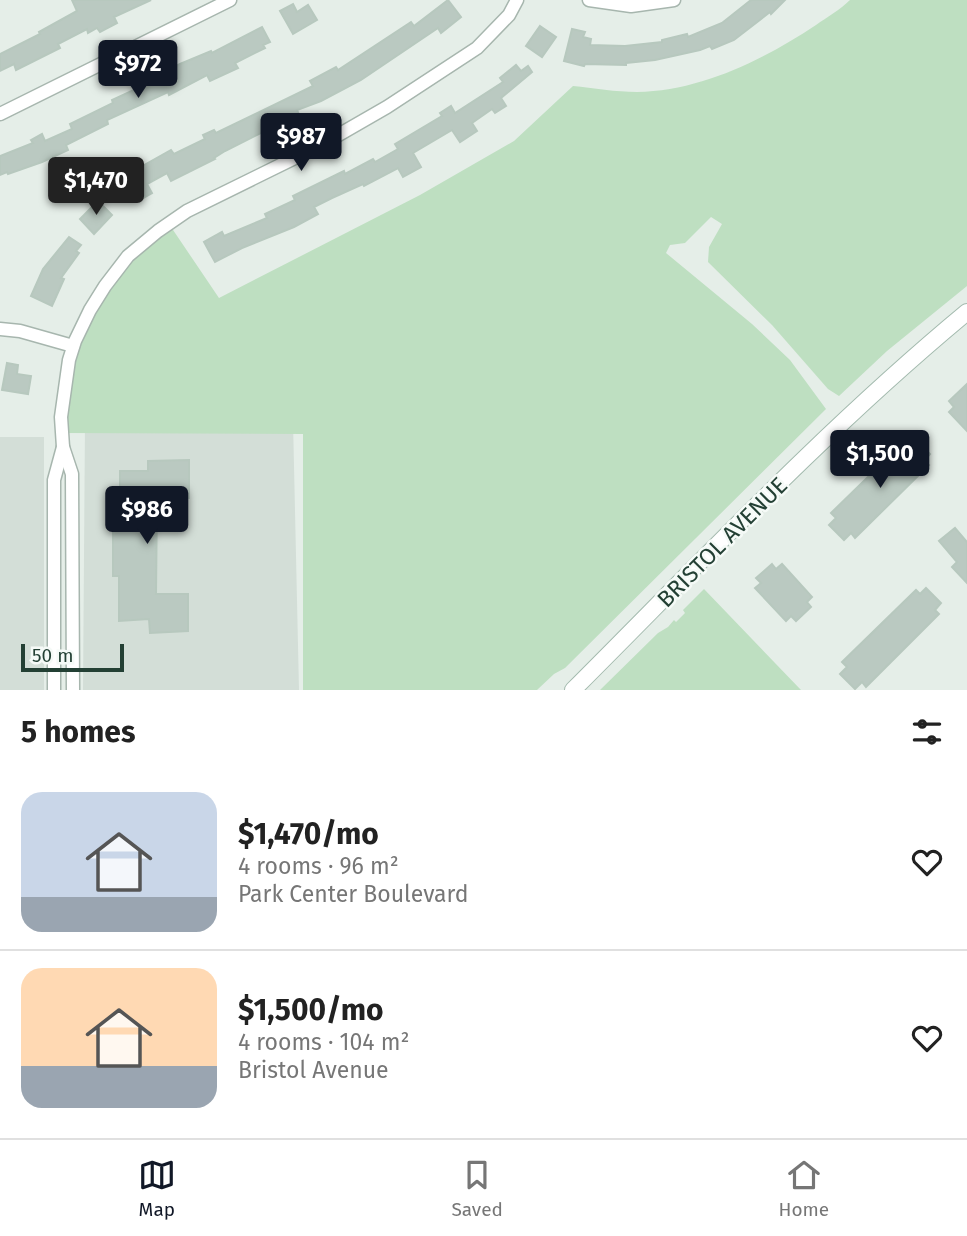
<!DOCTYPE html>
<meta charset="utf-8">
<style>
body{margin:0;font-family:"Fira Sans",sans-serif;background:#f2f2f2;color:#222;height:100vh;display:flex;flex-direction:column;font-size:26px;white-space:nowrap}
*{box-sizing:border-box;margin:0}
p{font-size:23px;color:#767676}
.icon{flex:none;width:38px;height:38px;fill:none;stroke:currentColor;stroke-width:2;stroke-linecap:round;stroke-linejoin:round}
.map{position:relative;height:690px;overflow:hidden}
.drawer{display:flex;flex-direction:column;background:#fff;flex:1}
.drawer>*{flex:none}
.scale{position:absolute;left:21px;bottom:18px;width:103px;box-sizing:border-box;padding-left:7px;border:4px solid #234034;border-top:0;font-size:19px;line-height:24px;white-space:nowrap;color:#234034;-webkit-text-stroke:5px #f5faf7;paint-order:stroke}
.price{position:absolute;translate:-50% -60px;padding:0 16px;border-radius:7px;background:#111827;color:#fff;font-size:23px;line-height:46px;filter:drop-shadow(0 2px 4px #0008)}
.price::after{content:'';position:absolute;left:50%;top:42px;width:21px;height:16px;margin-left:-10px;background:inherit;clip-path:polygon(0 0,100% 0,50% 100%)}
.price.selected{background:#222;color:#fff}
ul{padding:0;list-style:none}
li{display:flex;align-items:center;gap:21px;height:175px;padding:0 21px}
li+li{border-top:2px solid #e0e0e0}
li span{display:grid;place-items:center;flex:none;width:196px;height:140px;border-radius:21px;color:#555}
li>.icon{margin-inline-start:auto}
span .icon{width:84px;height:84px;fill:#fffc;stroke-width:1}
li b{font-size:30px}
h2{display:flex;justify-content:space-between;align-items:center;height:84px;padding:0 21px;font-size:30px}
.tabs{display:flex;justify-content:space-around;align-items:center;height:98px;border-top:2px solid #e0e0e0;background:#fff;font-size:19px;color:#767676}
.tabs a{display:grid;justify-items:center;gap:4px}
.tabs .selected{color:#111827}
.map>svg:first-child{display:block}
</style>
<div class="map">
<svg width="967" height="690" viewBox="0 0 967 690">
<rect width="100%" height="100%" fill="#e5eee8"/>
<g fill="#d3ded7">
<path d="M 293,421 L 299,690 L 83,690 L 85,422 Z"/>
<rect x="0" y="437" width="44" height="253"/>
</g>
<g fill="#bedfc1">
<path d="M 850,0 L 967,0 L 967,286 L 887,351 L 839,396 L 828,389 L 772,325 L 708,262 L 709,247 L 722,224 L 711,217 L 685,243 L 670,245 L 666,253 L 752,324 L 790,360 L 826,409 L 565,668 L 554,674 L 537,690 L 303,690 L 303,434 L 62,433 L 69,360 L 107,283 L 169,224 L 219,298 L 420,195 L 514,141 L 573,86 C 593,88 616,92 637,92 C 701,91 763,60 816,25 C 827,17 840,10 850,0 Z"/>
<path d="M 704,589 L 801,690 L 600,690 L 658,633 L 668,627 L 674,620 L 676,622 L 685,613 L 683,610 Z"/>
</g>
<g fill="#bac9c1" stroke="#b7c8be" stroke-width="2">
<path d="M 72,0 L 151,0 L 114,17 L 117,23 L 100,32 L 97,28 L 88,33 L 87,29 L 58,44 L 60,48 L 16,70 L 14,64 L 0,71 L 0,54 L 40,34 L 39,32 L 77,11 Z"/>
<path d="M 448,0 L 461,17 L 441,33 L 438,28 L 361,80 L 321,101 L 297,110 L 300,117 L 280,126 L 279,124 L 225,151 L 214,158 L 215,159 L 171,181 L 167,173 L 147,184 L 152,193 L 138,201 L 133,193 L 120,201 L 109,183 L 136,166 L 137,169 L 171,150 L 174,154 L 205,139 L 203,135 L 214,130 L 216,133 L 313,86 L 310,81 L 336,67 L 338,70 L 411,22 L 414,26 Z"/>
<path d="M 751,0 L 785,0 L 771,14 L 770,12 L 734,40 L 712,49 L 710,46 L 700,50 L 655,60 L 626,63 L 626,65 L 585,64 L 584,66 L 564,61 L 572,29 L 585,32 L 583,37 L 591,39 L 590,45 L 625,46 L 662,42 L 662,40 L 687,34 L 688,37 L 722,23 Z"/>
<path d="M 293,4 L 297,12 L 308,5 L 317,20 L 293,34 L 280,11 Z"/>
<path d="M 540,26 L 556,37 L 542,57 L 526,46 Z"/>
<path d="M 262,27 L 270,42 L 263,45 L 265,48 L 235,63 L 238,68 L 210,81 L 207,75 L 169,95 L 168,92 L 107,120 L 108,124 L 66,145 L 68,150 L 42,162 L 8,174 L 7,172 L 0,175 L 0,156 L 33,143 L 31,140 L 42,134 L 45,141 L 72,129 L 70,124 L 113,103 L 112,100 L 160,78 L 159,75 L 180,64 L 211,51 L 212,53 Z"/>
<path d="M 516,65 L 521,71 L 528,66 L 532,72 L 501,98 L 506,106 L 495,113 L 492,109 L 472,123 L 477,131 L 460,142 L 452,130 L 413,153 L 421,167 L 403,177 L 398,168 L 364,186 L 363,184 L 332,198 L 314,207 L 318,214 L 294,227 L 242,248 L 215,262 L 204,242 L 222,232 L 224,236 L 267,218 L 265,214 L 295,200 L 293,196 L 344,171 L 345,174 L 373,159 L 375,162 L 398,149 L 395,144 L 442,116 L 440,113 L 451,106 L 455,113 L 503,82 L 500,78 Z"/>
<path d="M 98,201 L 112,215 L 94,234 L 80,219 Z"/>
<path d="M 69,237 L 81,245 L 76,251 L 79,253 L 61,278 L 64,279 L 52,306 L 31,296 L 43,269 Z"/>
<path d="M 7,363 L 18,365 L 17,374 L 31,376 L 28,394 L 2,390 Z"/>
<path d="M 967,384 L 967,431 L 949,412 L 954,407 L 949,401 Z"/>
<path d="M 915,439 L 930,454 L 924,461 L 929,465 L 855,538 L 851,533 L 844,540 L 829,525 L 836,518 L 831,513 L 905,441 L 909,445 Z"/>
<path d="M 189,460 L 189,498 L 157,497 L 156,594 L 188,594 L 188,631 L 150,633 L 149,619 L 119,621 L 119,576 L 113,576 L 113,514 L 120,514 L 120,471 L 148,471 L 148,461 Z"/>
<path d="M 955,528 L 967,542 L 967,583 L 952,567 L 957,562 L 939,541 Z"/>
<path d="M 772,564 L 776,569 L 782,564 L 812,597 L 807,602 L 811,607 L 796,621 L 791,616 L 786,621 L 755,588 L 761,583 L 756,578 Z"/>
<path d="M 926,588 L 941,603 L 935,610 L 939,614 L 866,687 L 862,682 L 855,689 L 840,674 L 847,667 L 842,662 L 916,590 L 920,594 Z"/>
</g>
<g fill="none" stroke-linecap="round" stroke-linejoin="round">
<g stroke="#a7b6ae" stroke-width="15">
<g id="street">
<path d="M 589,0 L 631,6 L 674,0"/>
<path d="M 0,114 L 230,0"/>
<path d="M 0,329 L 20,331 L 73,346"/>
<path d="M 54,690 L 54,480 L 63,447"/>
<path d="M 73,690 L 72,474 L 63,447 L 61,417 L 69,360 L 75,341 L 90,310 L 105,286 L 128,256 L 158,231 L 187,211 L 321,145 L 387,107 L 477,48 L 509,15 L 517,0"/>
</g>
</g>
<g stroke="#a3baae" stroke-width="18">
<path id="secondary" d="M 573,690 C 702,561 827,428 967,312"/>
</g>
<use href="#street" stroke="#fff" stroke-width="12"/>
<use href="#secondary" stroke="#fff" stroke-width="16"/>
</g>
<g text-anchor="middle" stroke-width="5" stroke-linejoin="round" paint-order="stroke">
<g font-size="23" fill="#234034" stroke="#f5faf7">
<text transform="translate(722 542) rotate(-45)" y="8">BRISTOL AVENUE</text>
</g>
</g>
</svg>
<div class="scale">50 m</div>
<b class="price" style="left:138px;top:100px">$972</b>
<b class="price" style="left:301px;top:173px">$987</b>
<b class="price selected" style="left:96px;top:217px">$1,470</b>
<b class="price" style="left:880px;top:490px">$1,500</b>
<b class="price" style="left:147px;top:546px">$986</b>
</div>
<section class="drawer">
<h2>5 homes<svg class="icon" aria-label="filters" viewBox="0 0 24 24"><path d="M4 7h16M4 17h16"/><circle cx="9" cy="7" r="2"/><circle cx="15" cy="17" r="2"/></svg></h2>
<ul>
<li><span style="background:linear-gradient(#c9d6e8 75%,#9aa5b1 0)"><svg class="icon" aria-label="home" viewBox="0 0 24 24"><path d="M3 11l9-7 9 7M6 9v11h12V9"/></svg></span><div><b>$1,470/mo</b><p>4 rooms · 96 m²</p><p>Park Center Boulevard</p></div><svg class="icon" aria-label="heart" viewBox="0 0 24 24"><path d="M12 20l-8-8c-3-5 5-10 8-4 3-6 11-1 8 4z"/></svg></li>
<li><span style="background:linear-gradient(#ffd9b3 70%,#9aa5b1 0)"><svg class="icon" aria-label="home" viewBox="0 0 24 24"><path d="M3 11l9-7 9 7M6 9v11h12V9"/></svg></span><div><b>$1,500/mo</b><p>4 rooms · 104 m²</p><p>Bristol Avenue</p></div><svg class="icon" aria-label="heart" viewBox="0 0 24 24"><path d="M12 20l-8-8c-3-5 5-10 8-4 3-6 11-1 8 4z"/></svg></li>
</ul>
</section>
<nav class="tabs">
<a class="selected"><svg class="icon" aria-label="map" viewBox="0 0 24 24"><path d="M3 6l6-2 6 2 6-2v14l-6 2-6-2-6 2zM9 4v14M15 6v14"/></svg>Map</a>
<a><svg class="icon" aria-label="saved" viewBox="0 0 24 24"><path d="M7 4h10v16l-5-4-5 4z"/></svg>Saved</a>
<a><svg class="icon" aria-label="home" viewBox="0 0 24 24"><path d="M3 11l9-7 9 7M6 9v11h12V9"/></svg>Home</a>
</nav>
